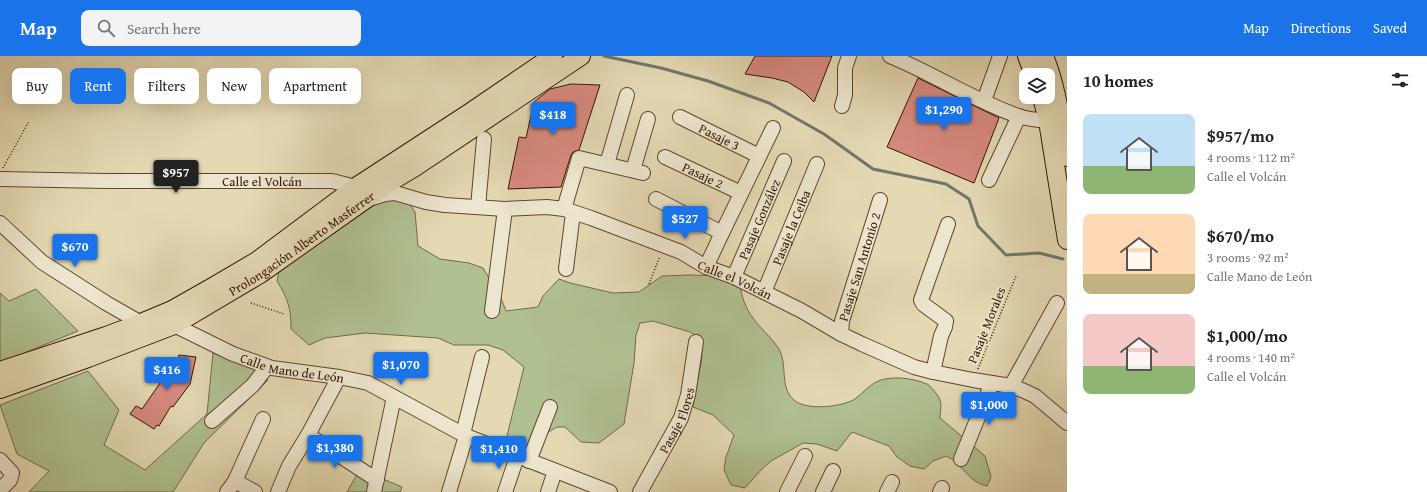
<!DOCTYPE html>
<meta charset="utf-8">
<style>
body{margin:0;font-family:"Gentium Book Plus",serif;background:#f2f2f2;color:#222;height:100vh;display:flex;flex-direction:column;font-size:15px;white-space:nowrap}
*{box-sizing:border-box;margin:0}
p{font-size:13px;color:#767676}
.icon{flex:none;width:22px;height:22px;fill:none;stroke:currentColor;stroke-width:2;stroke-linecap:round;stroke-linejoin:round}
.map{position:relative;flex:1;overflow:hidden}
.sheet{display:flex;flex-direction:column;background:#fff;width:360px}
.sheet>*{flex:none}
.hud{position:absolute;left:12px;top:12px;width:380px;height:36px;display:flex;gap:8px}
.fabs{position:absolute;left:1019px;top:12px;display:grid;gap:8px}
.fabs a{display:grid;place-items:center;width:36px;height:36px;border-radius:8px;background:#fff;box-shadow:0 4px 16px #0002;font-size:20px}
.price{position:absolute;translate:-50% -34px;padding:0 9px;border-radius:4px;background:#1a73e8;color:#fff;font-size:13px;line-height:26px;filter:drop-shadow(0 1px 2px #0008)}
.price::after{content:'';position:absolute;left:50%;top:24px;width:12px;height:9px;margin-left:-6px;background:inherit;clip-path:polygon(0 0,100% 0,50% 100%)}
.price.selected{background:#222;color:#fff}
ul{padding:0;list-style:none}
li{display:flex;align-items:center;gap:12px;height:100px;padding:0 16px}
li span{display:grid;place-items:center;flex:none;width:112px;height:80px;border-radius:8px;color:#555}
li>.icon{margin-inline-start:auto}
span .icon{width:48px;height:48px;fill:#fffc;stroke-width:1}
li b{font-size:17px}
h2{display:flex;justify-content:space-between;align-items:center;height:48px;padding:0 16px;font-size:17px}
.tag{padding:0 14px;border-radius:8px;background:#fff;box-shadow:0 4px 16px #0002;font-size:14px;line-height:36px}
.tag.selected{background:#1a73e8;color:#fff}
header{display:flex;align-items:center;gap:24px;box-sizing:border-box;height:56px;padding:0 20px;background:#1a73e8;color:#fff}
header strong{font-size:19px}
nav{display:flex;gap:22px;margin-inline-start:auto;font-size:14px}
.search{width:280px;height:36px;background:#f2f2f2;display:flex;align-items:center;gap:10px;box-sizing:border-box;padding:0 14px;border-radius:8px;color:#767676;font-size:15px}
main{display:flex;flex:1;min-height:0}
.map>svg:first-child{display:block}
</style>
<header>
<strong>Map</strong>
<div class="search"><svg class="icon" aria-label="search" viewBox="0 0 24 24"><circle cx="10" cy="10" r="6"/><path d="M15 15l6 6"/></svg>Search here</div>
<nav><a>Map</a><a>Directions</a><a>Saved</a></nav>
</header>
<main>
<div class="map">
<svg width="1067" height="436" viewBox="0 0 1067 436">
<rect width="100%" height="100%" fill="#e4d9b3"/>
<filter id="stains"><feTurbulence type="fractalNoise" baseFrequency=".005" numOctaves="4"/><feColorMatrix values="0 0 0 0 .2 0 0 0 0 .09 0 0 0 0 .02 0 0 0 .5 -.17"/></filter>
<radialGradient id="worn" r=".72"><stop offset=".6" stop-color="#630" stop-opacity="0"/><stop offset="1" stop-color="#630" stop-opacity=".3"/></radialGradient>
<g fill="#b0c090" stroke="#726a48">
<path d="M 384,142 L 409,147 L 415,156 L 418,190 L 440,203 L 469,207 L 483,212 L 501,242 L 506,255 L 538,251 L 543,240 L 559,223 L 570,227 L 613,237 L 639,236 L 662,220 L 689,219 L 723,220 L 740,227 C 741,238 744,248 750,258 C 758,271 771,280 779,293 C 788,309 779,331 794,344 C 806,355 842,351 855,343 C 862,338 868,330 876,326 C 890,319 913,322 927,328 C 930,329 939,340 940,344 C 942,349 940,357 940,362 L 985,400 L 991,421 L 987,430 C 969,427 962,407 946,400 L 933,405 L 924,413 L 910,410 L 897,401 L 889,390 L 852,376 L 837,395 L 817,388 L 803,387 L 771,405 L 760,415 L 745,432 L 731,429 L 724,414 L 726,401 L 734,379 L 713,359 L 693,351 L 702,301 L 702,284 L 690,276 L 653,265 L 640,267 L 636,279 L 634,307 L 624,368 L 599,387 L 581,386 L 565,371 L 557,371 L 545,378 L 538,403 L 505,388 L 524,311 L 503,294 L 488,289 L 454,289 L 438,282 L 365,277 L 325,282 L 309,289 L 291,273 C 291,252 288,243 277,225 L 279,215 Z"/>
<path d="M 36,233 L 78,275 L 0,307 L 0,237 L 9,245 Z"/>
<path d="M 213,297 L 256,313 L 268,324 L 204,387 L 173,436 L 29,436 L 49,415 L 17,398 L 0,349 L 88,315 L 119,354 L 104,389 L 145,414 L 207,358 Z"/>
<path d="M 360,413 L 402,431 L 400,436 L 347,436 Z"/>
</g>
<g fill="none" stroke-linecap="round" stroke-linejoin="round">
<path stroke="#70776e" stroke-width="3" d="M 604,0 L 661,12 L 708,25 L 769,47 L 824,78 L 873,113 L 946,128 L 969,143 L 978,170 L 1006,199 L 1039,197 L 1063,203"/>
</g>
<g fill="#d78a7f" stroke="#331501">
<path d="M 755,0 L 832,0 L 814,46 L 804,36 L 788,26 L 772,22 L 745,18 Z"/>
<path d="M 918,22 L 999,62 L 974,127 L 887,91 Z"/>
<path d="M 571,28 L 600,29 L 579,94 L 573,96 L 571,99 L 561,131 L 508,133 L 519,81 L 526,82 L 534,46 L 550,33 Z"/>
<path d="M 179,299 L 196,301 L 190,328 L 173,351 L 171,350 L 159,370 L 157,369 L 154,373 L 130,358 L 136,350 L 142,353 L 165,320 L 161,318 L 164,307 L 170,308 L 171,304 L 178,304 Z"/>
</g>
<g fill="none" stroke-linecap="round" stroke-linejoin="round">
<g stroke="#5f462e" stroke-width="16">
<g id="minor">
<path d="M 890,0 C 934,18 973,44 1018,60 C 1027,63 1038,64 1048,65"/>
<path d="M 984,45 L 1000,0"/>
<path d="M 842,50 L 845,39 L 845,12 L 849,0"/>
<path id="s1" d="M 680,61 L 759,100"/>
<path id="s2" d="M 665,101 L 741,137"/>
<path d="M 607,108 L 627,39"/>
<path d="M 633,114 L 648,63"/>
<path id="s3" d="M 0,123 L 106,125 L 332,125 L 356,131"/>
<path d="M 989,124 L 1019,60"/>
<path id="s4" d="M 372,142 L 385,138 L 395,137 L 426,146 L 445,149 L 505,153 L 547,151 L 564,153 L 591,162 L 681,196 L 706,211 L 734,221 L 802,255 L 841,278 L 862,288 L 914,311 L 933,316 L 973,324 L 1011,330 L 1022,334 L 1035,340 L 1067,367"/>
<path d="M 656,143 L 722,177"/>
<path d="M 478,151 L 484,83"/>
<path d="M 564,153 L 579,102 L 643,117"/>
<path d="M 0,167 L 42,206 L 106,247 L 141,267"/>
<path d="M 706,211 L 722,177 L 773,72"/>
<path d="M 566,213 L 573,157"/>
<path id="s5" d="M 734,221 L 784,105"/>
<path id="s6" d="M 764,236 L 817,108"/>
<path d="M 492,255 L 505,153"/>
<path id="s7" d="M 174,269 L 233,298 L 272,312 L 339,321 L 368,327 L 466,380 L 610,436"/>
<path id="s8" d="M 841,278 L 842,265 L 880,144"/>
<path d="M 933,316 L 941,280 L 945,271 L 946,265 L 923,248 L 921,244 L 948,168"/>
<path d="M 1011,330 L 1057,247"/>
<path d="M 212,365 L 253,329 L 267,311"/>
<path d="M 463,378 L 482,301"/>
<path d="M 308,379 L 377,424"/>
<path d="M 961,403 L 992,327"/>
<path d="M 0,404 L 12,417 L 10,424 L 0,434"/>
<path d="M 529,405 L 550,351"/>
<path d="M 235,425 L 255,436"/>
<path d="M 227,436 L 235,425 L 263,363"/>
<path d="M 278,436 L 289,410 L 308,379 L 339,321"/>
<path d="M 374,436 L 394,341"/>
<path d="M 449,436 L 466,380"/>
<path d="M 505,436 L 517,401"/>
<path d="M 548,436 L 555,415"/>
<path id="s9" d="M 640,436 L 681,362 L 688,339 L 696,286"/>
<path d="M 787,436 L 805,400"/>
<path d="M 823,436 L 833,415"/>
<path d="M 887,436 L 892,426"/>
<path d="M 940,436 L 942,432"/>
</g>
</g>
<g stroke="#331501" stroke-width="20">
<g id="major">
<path d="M 1027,0 L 1034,19"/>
<path d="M 1044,0 C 1057,32 1061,67 1067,101"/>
<path d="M 1042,41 L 1048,65 L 1067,184"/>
<path d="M 0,315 L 106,280 L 141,267 L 172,254 L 211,232 L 257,205 L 356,131 L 471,56 L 553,0"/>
<path id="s10" d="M 0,333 L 88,302 L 174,269 L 260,218 L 390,126 L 415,111 L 581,0"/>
</g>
</g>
<g stroke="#331501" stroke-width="1.5" stroke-dasharray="1 2" stroke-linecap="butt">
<path d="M 3,112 L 29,65"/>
<path d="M 649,228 L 660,200"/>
<path d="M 251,247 L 284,258"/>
<path d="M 978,313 L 1016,220"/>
</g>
<use href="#minor" stroke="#ede6ce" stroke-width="14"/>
<use href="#major" stroke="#e4d9b3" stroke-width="18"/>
</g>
<g text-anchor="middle" stroke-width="3.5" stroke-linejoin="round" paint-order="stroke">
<g font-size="13" fill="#331501" stroke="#ede6ce">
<text dy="5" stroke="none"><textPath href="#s1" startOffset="44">Pasaje 3</textPath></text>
<text dy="5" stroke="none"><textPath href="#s2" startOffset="42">Pasaje 2</textPath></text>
<text dy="5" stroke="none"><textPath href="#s3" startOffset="262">Calle el Volcán</textPath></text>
<text dy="5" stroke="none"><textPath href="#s5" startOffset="63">Pasaje González</textPath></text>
<text dy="5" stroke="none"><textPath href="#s6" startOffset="70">Pasaje la Ceiba</textPath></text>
<text dy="5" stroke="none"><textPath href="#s10" startOffset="337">Prolongación Alberto Masferrer</textPath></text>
<text dy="5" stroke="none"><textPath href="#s8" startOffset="70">Pasaje San Antonio 2</textPath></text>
<text dy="5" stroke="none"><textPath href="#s4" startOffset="380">Calle el Volcán</textPath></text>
<text transform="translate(986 269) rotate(-68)" y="5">Pasaje Morales</text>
<text dy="5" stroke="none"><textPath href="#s7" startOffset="127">Calle Mano de León</textPath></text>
<text dy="5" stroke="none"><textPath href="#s9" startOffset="81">Pasaje Flores</textPath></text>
</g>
</g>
<rect width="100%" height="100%" filter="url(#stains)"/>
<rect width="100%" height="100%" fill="url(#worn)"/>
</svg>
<div class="fabs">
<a><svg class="icon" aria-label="layers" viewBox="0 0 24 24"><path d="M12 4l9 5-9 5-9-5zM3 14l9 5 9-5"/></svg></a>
</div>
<b class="price" style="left:944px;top:75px">$1,290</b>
<b class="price" style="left:553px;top:80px">$418</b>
<b class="price selected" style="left:176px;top:138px">$957</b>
<b class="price" style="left:685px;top:184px">$527</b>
<b class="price" style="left:75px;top:212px">$670</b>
<b class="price" style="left:401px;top:330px">$1,070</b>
<b class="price" style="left:167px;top:335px">$416</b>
<b class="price" style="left:989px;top:370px">$1,000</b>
<b class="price" style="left:335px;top:413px">$1,380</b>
<b class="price" style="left:499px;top:414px">$1,410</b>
<div class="hud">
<a class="tag">Buy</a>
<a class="tag selected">Rent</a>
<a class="tag">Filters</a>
<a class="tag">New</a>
<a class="tag">Apartment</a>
</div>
</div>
<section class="sheet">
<h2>10 homes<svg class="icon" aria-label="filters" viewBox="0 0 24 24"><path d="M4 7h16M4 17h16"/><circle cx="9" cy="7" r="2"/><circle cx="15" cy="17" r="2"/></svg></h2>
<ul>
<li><span style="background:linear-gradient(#bfe0f5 65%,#8fb573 0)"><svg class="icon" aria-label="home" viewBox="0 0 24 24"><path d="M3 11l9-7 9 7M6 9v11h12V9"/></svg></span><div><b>$957/mo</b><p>4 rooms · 112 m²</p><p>Calle el Volcán</p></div></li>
<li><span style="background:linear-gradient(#ffd9b3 75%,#c2b280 0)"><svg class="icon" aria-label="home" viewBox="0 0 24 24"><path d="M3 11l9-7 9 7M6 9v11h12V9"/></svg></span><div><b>$670/mo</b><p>3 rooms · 92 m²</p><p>Calle Mano de León</p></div></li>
<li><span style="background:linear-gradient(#f6c9c9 65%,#8fb573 0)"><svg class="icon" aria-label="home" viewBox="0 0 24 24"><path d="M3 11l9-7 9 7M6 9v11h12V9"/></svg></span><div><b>$1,000/mo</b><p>4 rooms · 140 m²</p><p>Calle el Volcán</p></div></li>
</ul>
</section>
</main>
